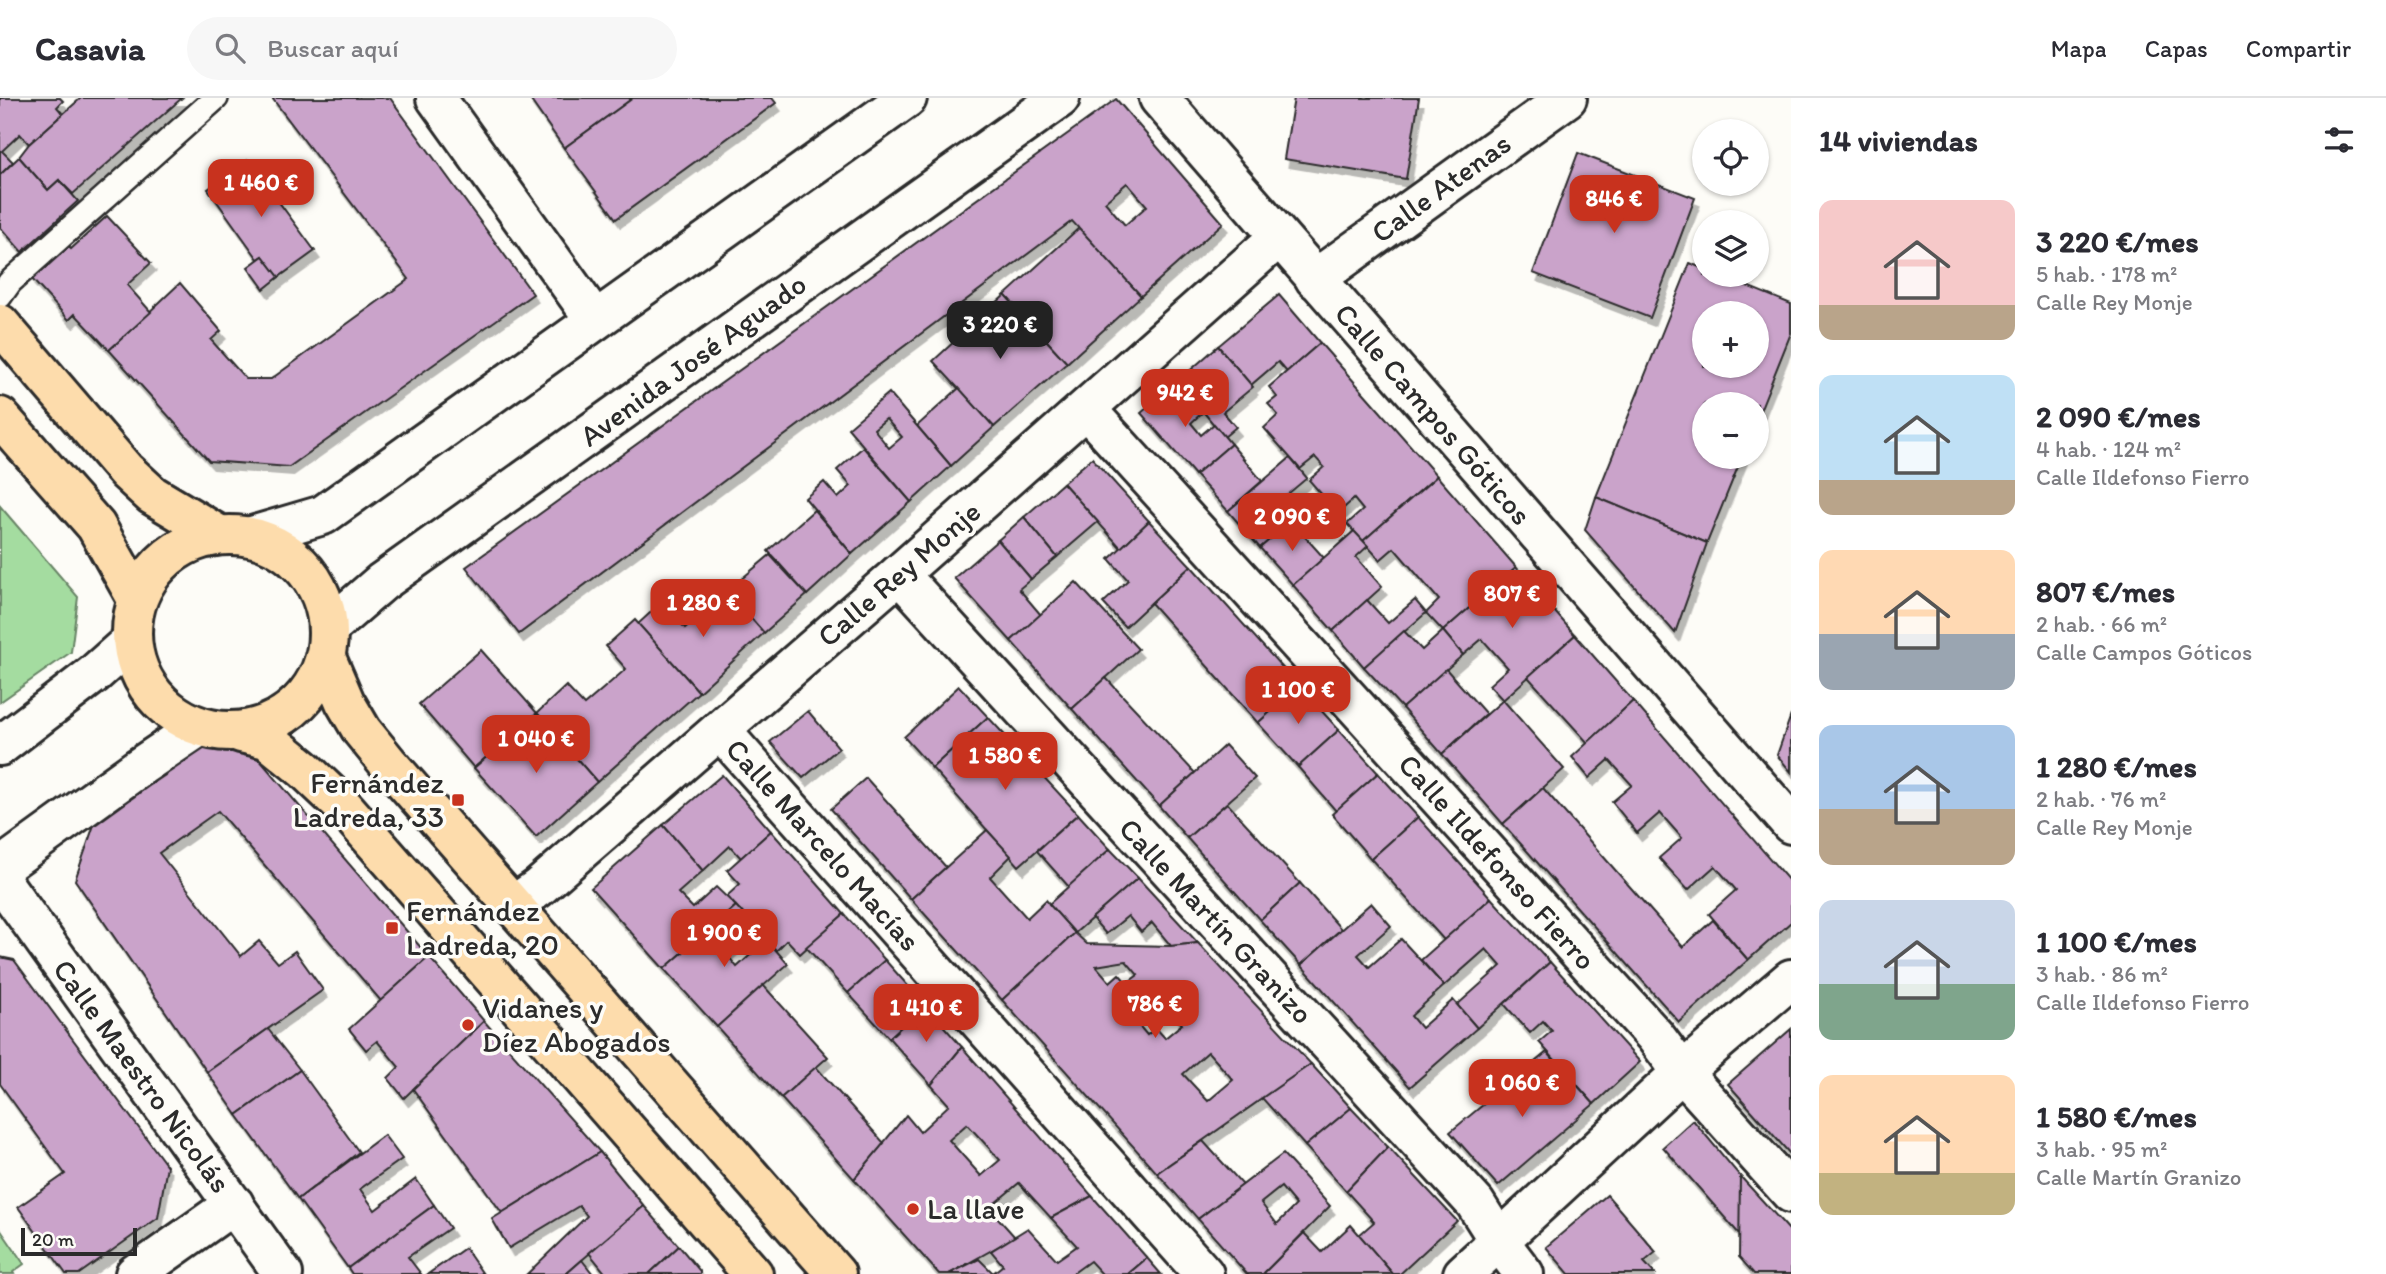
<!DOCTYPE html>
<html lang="es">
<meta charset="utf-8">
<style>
body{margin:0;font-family:Itim,sans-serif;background:#f7f7f7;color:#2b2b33;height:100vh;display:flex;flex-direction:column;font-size:26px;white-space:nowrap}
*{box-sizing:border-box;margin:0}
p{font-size:23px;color:#7c7c81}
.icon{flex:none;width:38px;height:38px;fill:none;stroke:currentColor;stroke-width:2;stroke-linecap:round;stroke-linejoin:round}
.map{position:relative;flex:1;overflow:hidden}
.drawer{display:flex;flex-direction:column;background:#fff;width:595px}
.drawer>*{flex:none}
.controls{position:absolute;left:1692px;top:21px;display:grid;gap:14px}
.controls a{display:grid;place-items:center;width:77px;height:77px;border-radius:50%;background:#fff;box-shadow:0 2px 5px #0004;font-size:35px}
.scale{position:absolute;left:21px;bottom:18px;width:116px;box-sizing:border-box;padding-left:7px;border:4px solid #2b2b2b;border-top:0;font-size:19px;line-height:24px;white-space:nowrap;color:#2b2b2b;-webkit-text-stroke:5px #fdfcf7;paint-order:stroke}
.price{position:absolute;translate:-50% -60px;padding:0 16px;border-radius:14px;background:#c8321e;color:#fff;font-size:23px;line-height:46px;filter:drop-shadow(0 2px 4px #0008)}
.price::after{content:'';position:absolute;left:50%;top:42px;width:21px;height:16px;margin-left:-10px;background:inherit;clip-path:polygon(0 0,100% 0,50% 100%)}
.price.on{background:#222;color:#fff}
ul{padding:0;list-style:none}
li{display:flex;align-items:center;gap:21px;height:175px;padding:0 28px}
li span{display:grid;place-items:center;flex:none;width:196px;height:140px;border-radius:14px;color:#555}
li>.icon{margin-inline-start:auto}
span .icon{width:84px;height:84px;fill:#fffc;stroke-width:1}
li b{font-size:30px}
h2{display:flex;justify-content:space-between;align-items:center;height:84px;padding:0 28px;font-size:30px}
header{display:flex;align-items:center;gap:42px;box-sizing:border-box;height:98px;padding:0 35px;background:#fff;border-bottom:2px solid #e1e1e2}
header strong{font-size:33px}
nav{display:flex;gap:38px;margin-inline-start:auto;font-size:24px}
.search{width:490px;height:63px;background:#f7f7f7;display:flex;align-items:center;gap:18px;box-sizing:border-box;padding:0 24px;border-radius:38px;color:#7c7c81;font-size:26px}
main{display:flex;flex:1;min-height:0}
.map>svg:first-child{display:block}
</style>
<header>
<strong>Casavia</strong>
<div class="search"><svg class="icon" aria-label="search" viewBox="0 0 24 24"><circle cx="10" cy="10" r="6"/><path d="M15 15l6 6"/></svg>Buscar aquí</div>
<nav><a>Mapa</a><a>Capas</a><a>Compartir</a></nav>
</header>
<main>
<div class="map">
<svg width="1791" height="1176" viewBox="0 0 1791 1176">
<defs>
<filter id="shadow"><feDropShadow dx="4.5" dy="8" stdDeviation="0" flood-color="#0004"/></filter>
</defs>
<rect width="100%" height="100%" fill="#fdfcf7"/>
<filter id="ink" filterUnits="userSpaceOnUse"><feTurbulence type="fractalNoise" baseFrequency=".0143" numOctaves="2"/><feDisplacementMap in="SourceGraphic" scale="14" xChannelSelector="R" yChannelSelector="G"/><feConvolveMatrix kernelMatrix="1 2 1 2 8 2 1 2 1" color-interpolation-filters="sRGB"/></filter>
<g filter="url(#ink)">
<g fill="#a4dca0" stroke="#688466" stroke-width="2">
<path d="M 0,408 L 78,499 L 71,554 L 0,604 Z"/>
<path d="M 0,1131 L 24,1166 L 13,1174 L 14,1176 L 0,1176 Z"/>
</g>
<g fill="#caa3ca" stroke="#2b2b2b" stroke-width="2" fill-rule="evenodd" filter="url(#shadow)">
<path d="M 0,0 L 60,0 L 63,3 L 57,9 L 63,16 L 29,46 L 20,36 L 2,53 L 13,64 L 0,77 Z"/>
<path d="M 81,0 L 182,0 L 73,96 L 59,82 L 48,92 L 19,59 L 29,46 Z"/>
<path d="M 272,0 L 390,0 L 533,196 L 289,369 L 209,363 L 109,252 L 180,185 L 221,233 L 211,242 L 246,281 L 271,281 L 409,181 Z"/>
<path d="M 529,0 L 633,0 L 564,50 Z"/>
<path d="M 633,0 L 772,0 L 776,5 L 616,121 L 564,50 Z"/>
<path d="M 1294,0 L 1419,0 L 1406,81 L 1284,61 Z"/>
<path d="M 1116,1 L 1223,125 L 1141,198 L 1072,123 L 519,536 L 466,469 ZM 1127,85 L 1147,108 L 1125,127 L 1105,104 Z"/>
<path d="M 1578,55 L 1695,100 L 1650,220 L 1533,175 Z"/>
<path d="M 19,59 L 48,92 L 59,82 L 78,103 L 22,154 L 0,129 L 0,77 Z"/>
<path d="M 248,62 L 315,153 L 279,179 L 263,158 L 258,161 L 208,91 Z"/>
<path d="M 107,118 L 151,165 L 127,187 L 151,214 L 109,252 L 75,216 L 69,222 L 30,179 L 66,146 L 71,151 Z"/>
<path d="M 1079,130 L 1141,198 L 1067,265 L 1005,197 Z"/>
<path d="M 263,158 L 279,179 L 264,191 L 248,169 Z"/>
<path d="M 1690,165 L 1704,171 L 1704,177 L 1720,177 L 1791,206 L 1791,235 L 1757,320 L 1757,306 L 1704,306 L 1704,359 L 1742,359 L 1707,445 L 1596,399 ZM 1704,215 L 1757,215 L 1757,268 L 1704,268 Z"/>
<path d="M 1005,197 L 1067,265 L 994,329 L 933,263 Z"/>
<path d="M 1279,197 L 1320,245 L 1287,274 L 1278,264 L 1251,287 L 1218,248 Z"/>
<path d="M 1320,245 L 1437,378 L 1363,443 L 1347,426 L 1363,412 L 1354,401 L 1338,415 L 1309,382 L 1324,369 L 1315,359 L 1300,371 L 1264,330 L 1278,317 L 1268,306 L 1277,299 L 1269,289 Z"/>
<path d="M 1218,248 L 1253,289 L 1223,314 L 1236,329 L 1224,339 L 1178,283 Z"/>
<path d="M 1178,283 L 1203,314 L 1191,325 L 1201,337 L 1214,326 L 1231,346 L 1195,377 L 1141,315 Z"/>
<path d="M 959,290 L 994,329 L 951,368 L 917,328 Z"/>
<path d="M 889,295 L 951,368 L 911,404 L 848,330 ZM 886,321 L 902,339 L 889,350 L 874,331 Z"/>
<path d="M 1231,346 L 1262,383 L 1228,413 L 1195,377 Z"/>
<path d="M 863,349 L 911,404 L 852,456 L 805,400 L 824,384 L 838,400 L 851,388 L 837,372 Z"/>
<path d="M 1092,360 L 1149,423 L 1121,450 L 1063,385 Z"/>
<path d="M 1290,360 L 1307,380 L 1276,406 L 1291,423 L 1260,450 L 1228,413 Z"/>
<path d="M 1437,378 L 1516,469 L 1443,533 L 1426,515 L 1439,502 L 1394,450 L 1380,462 L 1363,443 Z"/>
<path d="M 1063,385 L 1098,424 L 1057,459 L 1024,419 Z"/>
<path d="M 1596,399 L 1707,445 L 1675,535 L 1585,432 Z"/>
<path d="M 814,412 L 852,456 L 807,497 L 768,453 Z"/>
<path d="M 1024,419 L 1057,459 L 1031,481 L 998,442 Z"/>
<path d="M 1149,423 L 1191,468 L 1125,529 L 1103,505 L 1128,482 L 1109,461 Z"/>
<path d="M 1291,423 L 1324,460 L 1293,487 L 1260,450 Z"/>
<path d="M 1354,433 L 1368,448 L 1356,459 L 1382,489 L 1333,533 L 1293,487 Z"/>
<path d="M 998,442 L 1031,481 L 1019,491 L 1041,517 L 1011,543 L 954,480 Z"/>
<path d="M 770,457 L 807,497 L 764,535 L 727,493 Z"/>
<path d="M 1191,468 L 1299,588 L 1258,625 L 1151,505 Z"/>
<path d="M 1516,469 L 1575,537 L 1503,602 L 1489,587 L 1508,570 L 1482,541 L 1463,557 L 1443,533 Z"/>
<path d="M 1076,484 L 1138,551 L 1072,611 L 1011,543 Z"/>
<path d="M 727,493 L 764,535 L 699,594 L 638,526 L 662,504 L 685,530 Z"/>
<path d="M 1367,502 L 1388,525 L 1415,502 L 1426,515 L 1364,569 L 1333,533 Z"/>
<path d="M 635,522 L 699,594 L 597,684 L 537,615 L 566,588 L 584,607 L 626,571 L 606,548 Z"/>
<path d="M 1404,533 L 1422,552 L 1443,533 L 1463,557 L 1402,610 L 1364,569 Z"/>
<path d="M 1575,537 L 1633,603 L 1588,645 L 1528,579 Z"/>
<path d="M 481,552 L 537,615 L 474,670 L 419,606 Z"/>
<path d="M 1446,571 L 1486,616 L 1442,656 L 1402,610 Z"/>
<path d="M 1106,580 L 1195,675 L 1159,708 L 1072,611 Z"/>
<path d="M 959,588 L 988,619 L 932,670 L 904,639 Z"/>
<path d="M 1299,588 L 1339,632 L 1298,669 L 1258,625 Z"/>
<path d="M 1503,602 L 1564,671 L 1503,726 L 1442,656 Z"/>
<path d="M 1633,603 L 1791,785 L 1791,824 L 1748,862 L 1709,816 L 1736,792 L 1715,768 L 1688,792 L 1659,760 L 1682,740 L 1660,715 L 1637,735 L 1612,704 L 1632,687 L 1609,662 L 1589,680 L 1572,659 Z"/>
<path d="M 808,613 L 839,650 L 803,680 L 770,644 Z"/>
<path d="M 537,615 L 597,684 L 536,739 L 474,670 Z"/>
<path d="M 1791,617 L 1791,674 L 1777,657 Z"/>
<path d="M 988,619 L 1078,716 L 1019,768 L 932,670 Z"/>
<path d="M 1339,632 L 1378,675 L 1336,713 L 1298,669 Z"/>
<path d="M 207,645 L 259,661 L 429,859 L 381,903 L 218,713 L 159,755 L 241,858 L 259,843 L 278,865 L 295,853 L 323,892 L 207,974 L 75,782 L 95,724 Z"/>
<path d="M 1225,647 L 1255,680 L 1187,740 L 1159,708 Z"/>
<path d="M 1378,675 L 1418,719 L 1371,761 L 1332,716 Z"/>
<path d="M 722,677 L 771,733 L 741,760 L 730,748 L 703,773 L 663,727 Z"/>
<path d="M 866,680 L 946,769 L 911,801 L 831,711 Z"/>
<path d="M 1543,690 L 1683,849 L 1713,822 L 1748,862 L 1679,924 L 1503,726 Z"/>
<path d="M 1227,705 L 1300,785 L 1260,822 L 1187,740 Z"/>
<path d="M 1078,716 L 1110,751 L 1069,789 L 1037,753 Z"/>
<path d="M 1418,719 L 1491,800 L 1444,842 L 1371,761 Z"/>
<path d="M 663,727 L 703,773 L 678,795 L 693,810 L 716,789 L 736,808 L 664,871 L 591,790 Z"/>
<path d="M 987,732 L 1011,758 L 990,779 L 1027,820 L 1046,802 L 1075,835 L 1002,902 L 911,801 Z"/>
<path d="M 771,733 L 844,816 L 800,856 L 787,842 L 776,853 L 727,798 L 740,786 L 727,772 Z"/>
<path d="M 1110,751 L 1138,780 L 1075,835 L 1049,806 Z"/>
<path d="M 1138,780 L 1198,845 L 1171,848 L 1152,825 L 1141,834 L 1128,818 L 1106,836 L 1092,820 Z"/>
<path d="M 1300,785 L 1341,831 L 1301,867 L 1260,822 Z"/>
<path d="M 1491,800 L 1550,864 L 1477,930 L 1457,907 L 1501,868 L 1486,851 L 1444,888 L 1421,862 Z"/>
<path d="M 1371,805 L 1391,828 L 1358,857 L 1369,869 L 1401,841 L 1444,888 L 1411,918 L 1421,930 L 1453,902 L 1477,930 L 1410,989 L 1301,867 Z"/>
<path d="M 736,808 L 755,829 L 726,855 L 737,869 L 767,842 L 788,866 L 717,929 L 664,871 Z"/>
<path d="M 844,816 L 885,862 L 848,895 L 806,849 Z"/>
<path d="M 1075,835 L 1087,846 L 1171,848 L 1198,845 L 1311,966 L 1157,1075 L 1002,902 ZM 1126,863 L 1138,877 L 1127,885 L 1119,876 L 1110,884 L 1096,868 ZM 1156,894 L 1182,926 L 1165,940 L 1156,930 L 1147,937 L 1130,917 ZM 1208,954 L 1233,982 L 1208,1003 L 1183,976 Z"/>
<path d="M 0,859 L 14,862 L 167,1068 L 158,1120 L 79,1176 L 66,1176 L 18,1109 L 65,1076 L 0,986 Z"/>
<path d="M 429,859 L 484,923 L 404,1000 L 388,980 L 399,969 L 377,943 L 366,952 L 349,931 Z"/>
<path d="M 885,862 L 925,907 L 889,940 L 848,895 Z"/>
<path d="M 1550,864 L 1640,964 L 1594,1006 L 1539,944 L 1552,933 L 1543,923 L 1530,935 L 1504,906 Z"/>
<path d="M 763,887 L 828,959 L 781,1000 L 717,929 Z"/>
<path d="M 925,907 L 962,949 L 931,987 L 889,940 Z"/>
<path d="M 484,923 L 600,1054 L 502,1115 L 413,991 Z"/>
<path d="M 268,931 L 300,972 L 237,1017 L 207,974 Z"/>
<path d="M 1791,931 L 1791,1057 L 1728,986 Z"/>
<path d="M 962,949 L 1092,1098 L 1051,1120 L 1019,1085 L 989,1110 L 1015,1139 L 949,1176 L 939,1176 L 854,1081 L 906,1017 L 920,1034 L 949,1007 L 931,987 ZM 967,1026 L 1000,1062 L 981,1078 L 949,1042 Z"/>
<path d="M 1547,954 L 1594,1006 L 1498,1088 L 1450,1034 Z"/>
<path d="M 1311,966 L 1351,1010 L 1305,1048 L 1262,1000 Z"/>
<path d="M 816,969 L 884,1045 L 854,1081 L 781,1000 Z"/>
<path d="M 300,972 L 359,1054 L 298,1101 L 237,1017 Z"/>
<path d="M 1351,1010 L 1388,1049 L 1346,1093 L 1305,1048 Z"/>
<path d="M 1693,1022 L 1740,1078 L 1740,1137 L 1663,1049 Z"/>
<path d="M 384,1037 L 402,1061 L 360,1091 L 375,1112 L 416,1081 L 434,1107 L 348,1170 L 298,1101 Z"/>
<path d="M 1203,1043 L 1243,1087 L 1198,1121 L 1157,1075 Z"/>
<path d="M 1388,1049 L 1457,1123 L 1400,1176 L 1393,1176 L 1359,1137 L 1374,1124 L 1346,1093 Z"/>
<path d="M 600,1054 L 644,1108 L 566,1176 L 527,1176 L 587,1118 L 579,1108 L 509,1150 L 492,1121 Z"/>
<path d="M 1283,1056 L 1330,1108 L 1263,1176 L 1247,1176 L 1198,1121 ZM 1281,1089 L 1296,1107 L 1277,1126 L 1261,1105 Z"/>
<path d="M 1740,1078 L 1791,1134 L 1791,1176 L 1754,1176 L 1739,1159 Z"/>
<path d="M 1607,1097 L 1656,1154 L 1644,1164 L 1655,1176 L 1569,1176 L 1546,1149 Z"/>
<path d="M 1092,1098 L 1147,1160 L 1128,1176 L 1102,1176 L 1090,1163 L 1072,1176 L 949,1176 L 979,1161 L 993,1175 L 1003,1167 L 991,1153 L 1028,1130 L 1057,1162 L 1077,1148 L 1051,1120 Z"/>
<path d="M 434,1107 L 450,1130 L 408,1159 L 421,1176 L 352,1176 L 348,1170 Z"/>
<path d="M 644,1108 L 679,1148 L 649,1176 L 606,1176 L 589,1155 Z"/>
<path d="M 1351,1127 L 1393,1176 L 1263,1176 L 1304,1135 L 1322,1154 Z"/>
<path d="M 679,1148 L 700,1173 L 700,1176 L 649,1176 Z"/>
<path d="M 465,1150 L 483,1176 L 428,1176 Z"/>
<path d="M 1147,1160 L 1161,1176 L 1128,1176 Z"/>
<path d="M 582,1162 L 593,1176 L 566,1176 Z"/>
</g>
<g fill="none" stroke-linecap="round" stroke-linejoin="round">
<g stroke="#2b2b2b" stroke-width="28">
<path id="lane" d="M 0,198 L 10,184 L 216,0"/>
</g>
<g stroke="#2b2b2b" stroke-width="44">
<g id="street">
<path d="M 436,0 L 595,222"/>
<path d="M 1159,0 L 1791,726"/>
<path d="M 1315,181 L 1567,0"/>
<path d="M 1086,311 L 1655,938 L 1682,974 L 1791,1095"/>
<path d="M 899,476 L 1475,1105 L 1499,1143 L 1524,1176"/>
<path d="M 721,633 L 1204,1176"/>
<path d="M 0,781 L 283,1176"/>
<path d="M 514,807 L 538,790 L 899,476 L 1279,139"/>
<path d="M 135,1176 L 234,1106"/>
<path d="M 1463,1176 L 1682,974 L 1791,881"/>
</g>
</g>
<g stroke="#2b2b2b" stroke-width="44">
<g id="secondary">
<path d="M 252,438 L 323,417 L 907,0"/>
<path d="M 331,528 L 382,484 L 1060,0"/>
<path d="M 0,648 L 94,576 L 130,544"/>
<path d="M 0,770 L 138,670 L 199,629"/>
</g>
</g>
<g stroke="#2b2b2b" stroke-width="44">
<g id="highway">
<path d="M 0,226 L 126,373 L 152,397 L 219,437"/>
<path d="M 0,319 L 96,428 L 137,501"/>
<circle cx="230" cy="535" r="98"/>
<path d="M 327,562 L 345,604 L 362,633 L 388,665 L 836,1176"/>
<path d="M 241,635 L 267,641 L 305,672 L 343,708 L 753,1176"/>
</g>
</g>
<use href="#lane" stroke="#fdfcf7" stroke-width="23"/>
<use href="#street" stroke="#fdfcf7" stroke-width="38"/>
<use href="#secondary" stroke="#fdfcf7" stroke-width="38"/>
<use href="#highway" stroke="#fddcac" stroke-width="38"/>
</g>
</g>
<g fill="#c8321e" stroke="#fdfcf7" stroke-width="2.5">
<rect x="451" y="695" width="14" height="14" rx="3.5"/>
<rect x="385" y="823" width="14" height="14" rx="3.5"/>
<circle cx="468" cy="927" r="7"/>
<circle cx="913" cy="1111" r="7"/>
</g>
<g text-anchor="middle" stroke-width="7" stroke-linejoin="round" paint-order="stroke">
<g font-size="30" fill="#2b2b2b" stroke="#fdfcf7">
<text transform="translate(1441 90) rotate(-36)" y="10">Calle Atenas</text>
<text transform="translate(693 262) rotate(-36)" y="10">Avenida José Aguado</text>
<text transform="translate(1433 316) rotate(49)" y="10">Calle Campos Góticos</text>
<text transform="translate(899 476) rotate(-41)" y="10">Calle Rey Monje</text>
<text transform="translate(823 747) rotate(48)" y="10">Calle Marcelo Macías</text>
<text transform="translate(1497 764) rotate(48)" y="10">Calle Ildefonso Fierro</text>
<text transform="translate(1216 823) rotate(47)" y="10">Calle Martín Granizo</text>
<text transform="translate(142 978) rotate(54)" y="10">Calle Maestro Nicolás</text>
</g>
<g font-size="30" fill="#2b2b2b" stroke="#fdfcf7" text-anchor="start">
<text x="444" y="695" text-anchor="end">Fernández<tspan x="444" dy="34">Ladreda, 33</tspan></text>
<text x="406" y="823">Fernández<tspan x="406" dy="34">Ladreda, 20</tspan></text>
<text x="482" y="920">Vidanes y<tspan x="482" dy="34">Díez Abogados</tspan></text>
<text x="927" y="1121">La llave</text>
</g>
</g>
</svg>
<div class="controls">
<a><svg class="icon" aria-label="locate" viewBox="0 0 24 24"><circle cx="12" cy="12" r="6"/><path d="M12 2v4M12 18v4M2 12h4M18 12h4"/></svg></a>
<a><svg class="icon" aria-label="layers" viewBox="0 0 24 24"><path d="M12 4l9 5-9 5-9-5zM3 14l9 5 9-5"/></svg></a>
<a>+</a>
<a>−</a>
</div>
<div class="scale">20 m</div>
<b class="price" style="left:261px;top:121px">1 460 €</b>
<b class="price" style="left:1614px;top:137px">846 €</b>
<b class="price on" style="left:1000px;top:263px">3 220 €</b>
<b class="price" style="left:1185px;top:331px">942 €</b>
<b class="price" style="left:1292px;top:455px">2 090 €</b>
<b class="price" style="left:1512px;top:532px">807 €</b>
<b class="price" style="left:703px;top:541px">1 280 €</b>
<b class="price" style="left:1298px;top:628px">1 100 €</b>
<b class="price" style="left:536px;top:677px">1 040 €</b>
<b class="price" style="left:1005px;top:694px">1 580 €</b>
<b class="price" style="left:724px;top:871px">1 900 €</b>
<b class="price" style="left:1155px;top:942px">786 €</b>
<b class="price" style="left:926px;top:946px">1 410 €</b>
<b class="price" style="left:1522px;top:1021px">1 060 €</b>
</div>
<section class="drawer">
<h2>14 viviendas<svg class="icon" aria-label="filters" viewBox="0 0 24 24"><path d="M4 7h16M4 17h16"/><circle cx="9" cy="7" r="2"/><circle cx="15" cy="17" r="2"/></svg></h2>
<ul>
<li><span style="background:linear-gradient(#f6c9c9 75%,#b9a48a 0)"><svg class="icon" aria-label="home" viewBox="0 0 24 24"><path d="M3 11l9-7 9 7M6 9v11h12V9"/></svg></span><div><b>3 220 €/mes</b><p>5 hab. · 178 m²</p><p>Calle Rey Monje</p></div></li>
<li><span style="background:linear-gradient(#bfe0f5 75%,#b9a48a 0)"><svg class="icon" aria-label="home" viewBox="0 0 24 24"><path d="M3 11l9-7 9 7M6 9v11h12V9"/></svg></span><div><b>2 090 €/mes</b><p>4 hab. · 124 m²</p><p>Calle Ildefonso Fierro</p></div></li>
<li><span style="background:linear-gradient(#ffd9b3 60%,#9aa5b1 0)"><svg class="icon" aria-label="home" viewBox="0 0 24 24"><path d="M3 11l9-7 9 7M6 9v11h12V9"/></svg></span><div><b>807 €/mes</b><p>2 hab. · 66 m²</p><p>Calle Campos Góticos</p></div></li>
<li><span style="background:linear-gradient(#a9c7e8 60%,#b9a48a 0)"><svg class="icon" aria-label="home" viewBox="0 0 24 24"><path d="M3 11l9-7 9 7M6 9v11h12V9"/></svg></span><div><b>1 280 €/mes</b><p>2 hab. · 76 m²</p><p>Calle Rey Monje</p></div></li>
<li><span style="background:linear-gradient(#c9d6e8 60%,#7fa58c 0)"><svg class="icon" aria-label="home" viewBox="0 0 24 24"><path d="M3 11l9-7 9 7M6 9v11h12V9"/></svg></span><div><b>1 100 €/mes</b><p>3 hab. · 86 m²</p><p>Calle Ildefonso Fierro</p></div></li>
<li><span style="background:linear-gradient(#ffd9b3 70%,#c2b280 0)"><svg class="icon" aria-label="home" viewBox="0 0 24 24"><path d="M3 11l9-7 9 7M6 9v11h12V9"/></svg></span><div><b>1 580 €/mes</b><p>3 hab. · 95 m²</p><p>Calle Martín Granizo</p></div></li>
</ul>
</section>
</main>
